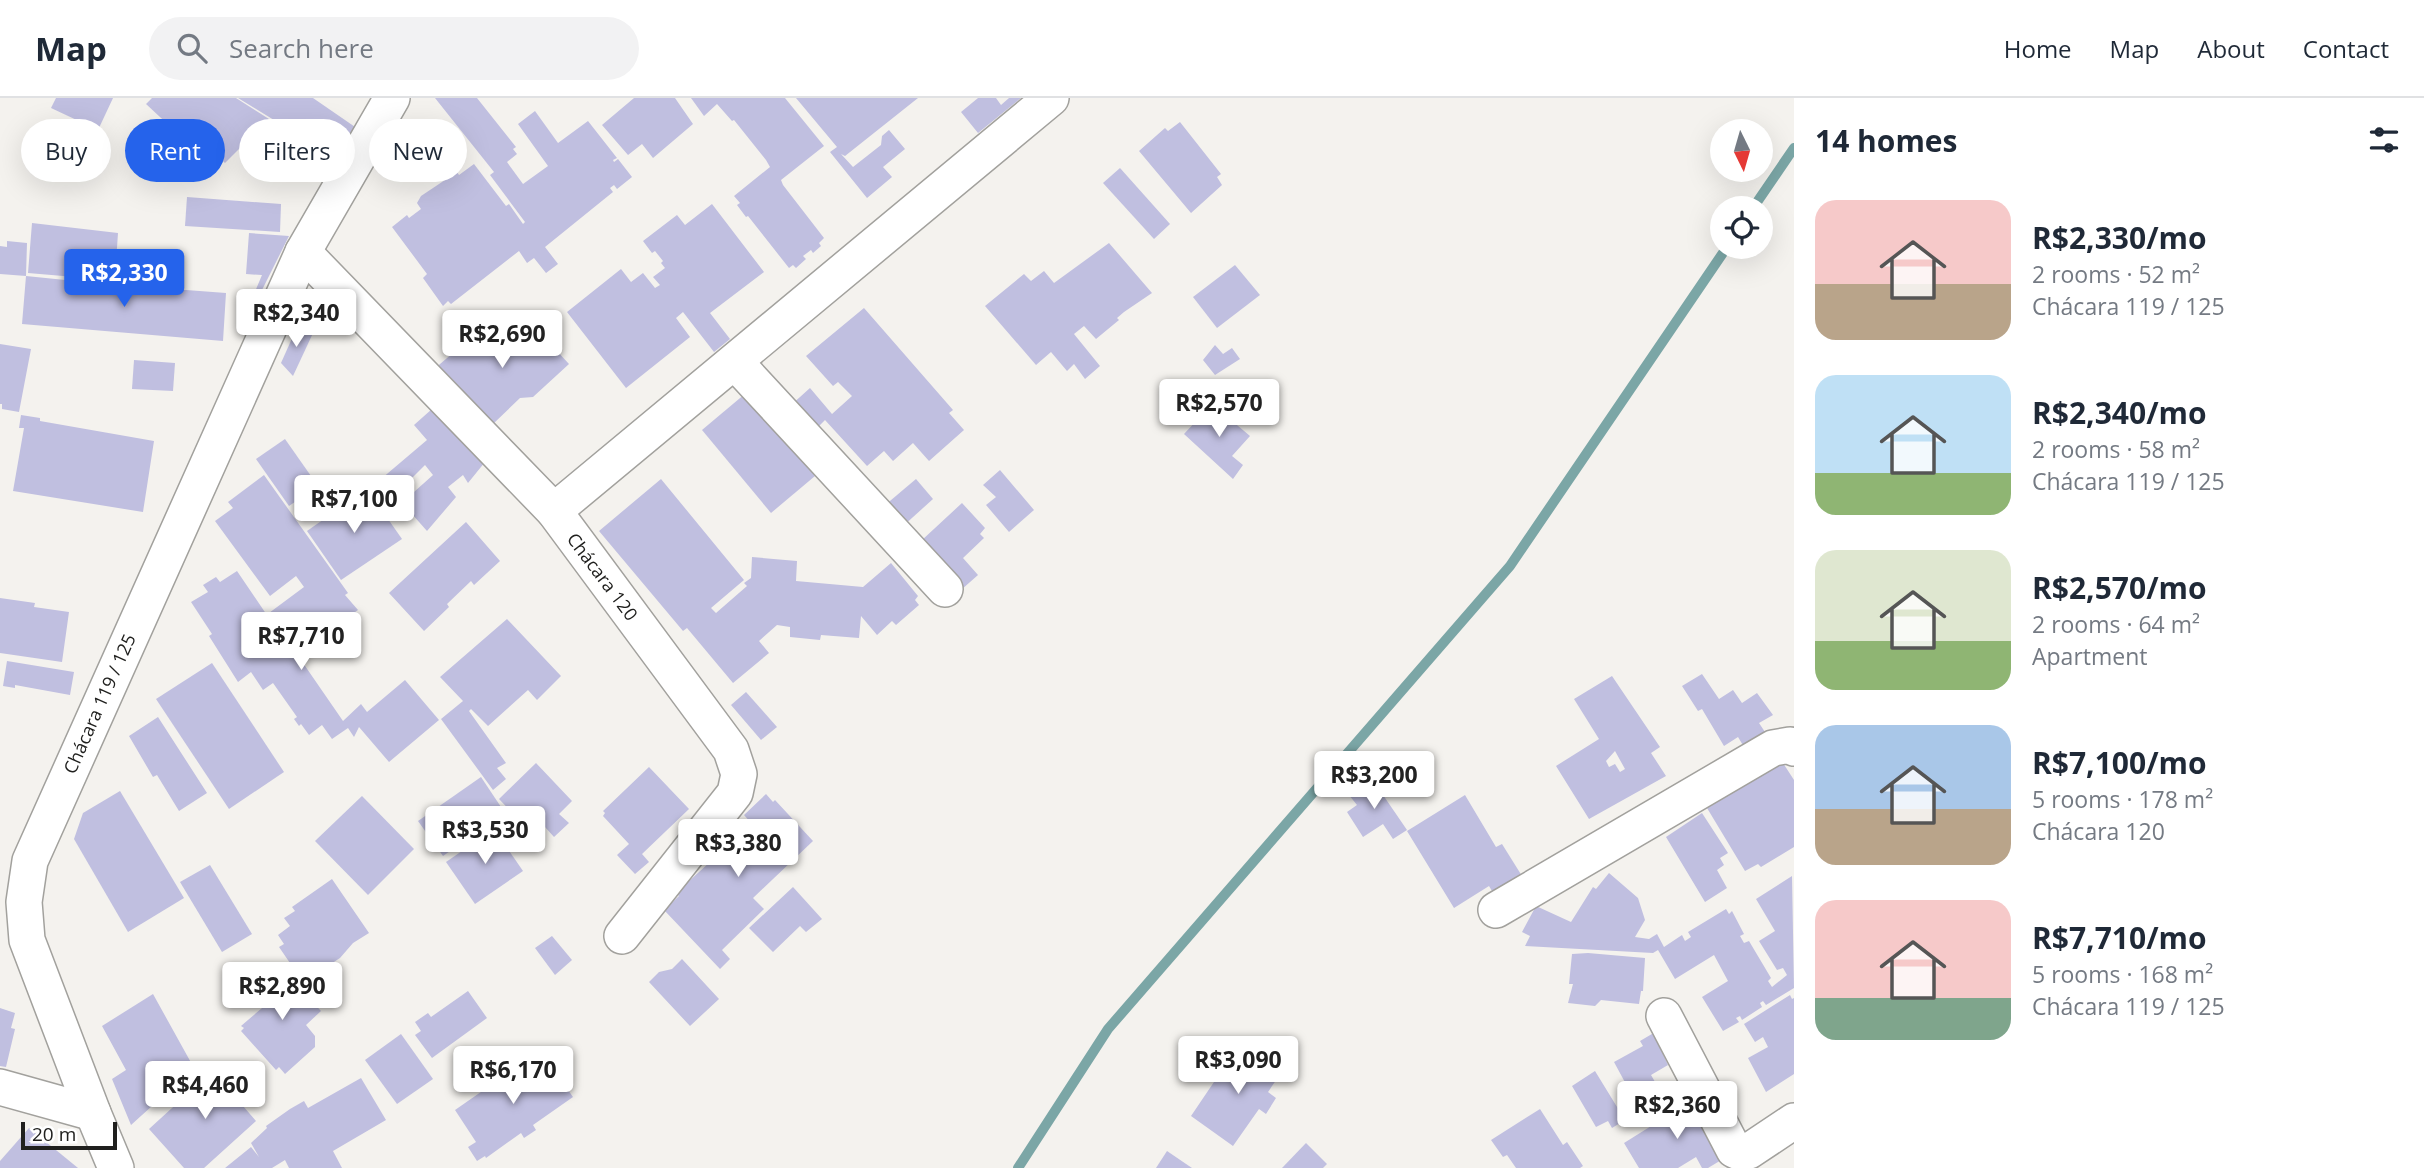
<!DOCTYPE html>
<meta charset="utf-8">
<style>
body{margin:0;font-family:"Open Sans",sans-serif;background:#f2f2f3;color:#1f2937;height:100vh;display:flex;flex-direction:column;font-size:26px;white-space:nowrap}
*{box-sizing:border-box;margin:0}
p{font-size:23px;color:#747a83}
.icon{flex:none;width:38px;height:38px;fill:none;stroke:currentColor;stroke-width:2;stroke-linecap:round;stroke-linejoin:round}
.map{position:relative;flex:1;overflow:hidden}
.drawer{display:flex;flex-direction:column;background:#fff;width:630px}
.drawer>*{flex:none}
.banner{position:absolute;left:21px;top:21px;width:665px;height:63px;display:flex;gap:14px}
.needle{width:46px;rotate:175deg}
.tools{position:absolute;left:1710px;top:21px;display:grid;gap:14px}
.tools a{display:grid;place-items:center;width:63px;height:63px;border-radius:50%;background:#fff;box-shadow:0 7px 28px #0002;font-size:35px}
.scale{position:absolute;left:21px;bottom:18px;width:96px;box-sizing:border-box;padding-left:7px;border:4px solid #20201e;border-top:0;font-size:19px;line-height:24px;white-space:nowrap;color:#20201e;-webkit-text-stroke:5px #fff;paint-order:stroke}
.price{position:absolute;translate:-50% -60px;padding:0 16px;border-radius:7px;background:#fff;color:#222;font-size:23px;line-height:46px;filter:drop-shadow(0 2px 4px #0008)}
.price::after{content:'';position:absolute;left:50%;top:42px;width:21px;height:16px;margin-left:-10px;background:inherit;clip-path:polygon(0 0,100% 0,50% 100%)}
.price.active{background:#2563eb;color:#fff}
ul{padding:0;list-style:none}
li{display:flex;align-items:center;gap:21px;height:175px;padding:0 21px}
li span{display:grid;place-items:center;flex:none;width:196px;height:140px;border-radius:21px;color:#555}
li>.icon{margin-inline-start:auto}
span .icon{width:84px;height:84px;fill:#fffc;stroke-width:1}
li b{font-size:30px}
h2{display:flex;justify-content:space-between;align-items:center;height:84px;padding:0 21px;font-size:30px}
.pill{padding:0 24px;border-radius:32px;background:#fff;box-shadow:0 7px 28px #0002;font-size:24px;line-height:63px}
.pill.active{background:#2563eb;color:#fff}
header{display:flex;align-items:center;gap:42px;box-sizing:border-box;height:98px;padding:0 35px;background:#fff;border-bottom:2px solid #e0e1e3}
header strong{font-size:33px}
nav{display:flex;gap:38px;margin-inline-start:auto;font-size:24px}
.search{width:490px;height:63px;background:#f2f2f3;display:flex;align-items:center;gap:18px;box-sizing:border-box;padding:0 24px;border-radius:38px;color:#747a83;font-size:26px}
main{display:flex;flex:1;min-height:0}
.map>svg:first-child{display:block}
</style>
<header>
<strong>Map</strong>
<div class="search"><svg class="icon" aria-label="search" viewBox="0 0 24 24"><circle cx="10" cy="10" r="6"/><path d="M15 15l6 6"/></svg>Search here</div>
<nav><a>Home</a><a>Map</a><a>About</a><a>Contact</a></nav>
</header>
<main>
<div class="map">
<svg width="1794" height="1070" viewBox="0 0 1794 1070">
<rect width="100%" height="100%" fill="#f4f2ee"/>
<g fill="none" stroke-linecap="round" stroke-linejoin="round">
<g stroke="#7ba6a6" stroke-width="10">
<path d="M 1753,110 L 1794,50"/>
<path d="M 1018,1070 L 1108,931 L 1510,468 L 1727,149"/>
</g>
</g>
<g fill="#c0bfe0" fill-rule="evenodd">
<path d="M 56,0 L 113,0 L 98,32 L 51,10 Z"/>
<path d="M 152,0 L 236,0 L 269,21 L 225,65 L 217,58 L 203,59 L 146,6 Z"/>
<path d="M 238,0 L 313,0 L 358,31 L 337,65 L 322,55 L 323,52 Z"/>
<path d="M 435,0 L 477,0 L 516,49 L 513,51 L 517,56 L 507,64 L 523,86 L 548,68 L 518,26 L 535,13 L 558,45 L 588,23 L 617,60 L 613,62 L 614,64 L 618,61 L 632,79 L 617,91 L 614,87 L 610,90 L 613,94 L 545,149 L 558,166 L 546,175 L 534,160 L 527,165 L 519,153 L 451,206 L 448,203 L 443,208 L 423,180 L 427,176 L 392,129 L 407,117 L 409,120 L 421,111 L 417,105 L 421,98 L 457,74 L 459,77 L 474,66 L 506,108 L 509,106 L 523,126 L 525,124 L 490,77 L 494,74 Z"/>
<path d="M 634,0 L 675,0 L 693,26 L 653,60 L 642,46 L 628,57 L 602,27 Z"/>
<path d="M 691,0 L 785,0 L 824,48 L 781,82 L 783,87 L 824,140 L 819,145 L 821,148 L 813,155 L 811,152 L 803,158 L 806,161 L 796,170 L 793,167 L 789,170 L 748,118 L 746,119 L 737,107 L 740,105 L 734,98 L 770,69 L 766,62 L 734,22 L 732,23 L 717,6 L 704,18 Z"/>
<path d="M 796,0 L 918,0 L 845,58 L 841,56 L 853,69 L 881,47 L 882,38 L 889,32 L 905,51 L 883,69 L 892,79 L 867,100 L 830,54 L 837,49 Z"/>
<path d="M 978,0 L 996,0 L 1001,7 L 1009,0 L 1021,0 L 978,35 L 961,14 Z"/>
<path d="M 1180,24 L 1221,76 L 1217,79 L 1222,87 L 1191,115 L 1139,53 L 1165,30 L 1168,33 Z"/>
<path d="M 1120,70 L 1170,126 L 1154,141 L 1103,85 Z"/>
<path d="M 187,99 L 281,106 L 280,134 L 185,128 Z"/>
<path d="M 712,106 L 764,174 L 710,215 L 730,241 L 714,254 L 683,214 L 676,220 L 690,239 L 626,290 L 567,214 L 621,171 L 631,184 L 643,175 L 655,190 L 660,187 L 653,179 L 665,170 L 661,165 L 663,163 L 655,153 L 652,155 L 643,143 L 677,117 L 685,127 Z"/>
<path d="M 32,125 L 118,135 L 115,179 L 99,178 L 98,181 L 28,175 Z"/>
<path d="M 249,135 L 289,138 L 259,198 L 254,196 L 262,177 L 246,176 Z"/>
<path d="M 7,143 L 27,145 L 26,178 L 0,176 L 0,148 L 7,149 Z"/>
<path d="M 1109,145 L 1152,195 L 1124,214 L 1117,220 L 1119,222 L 1096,241 L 1084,228 L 1074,236 L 1100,268 L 1085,281 L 1074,266 L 1067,273 L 1051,254 L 1036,267 L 985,208 L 1024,176 L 1031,183 L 1044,173 L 1054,185 Z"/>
<path d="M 1235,167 L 1260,197 L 1217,230 L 1193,199 Z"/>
<path d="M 26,178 L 173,193 L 173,191 L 226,195 L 223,243 L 22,226 Z"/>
<path d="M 864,210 L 953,312 L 949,315 L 964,332 L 929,363 L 913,345 L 893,363 L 884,353 L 867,368 L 825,322 L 813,334 L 790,308 L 810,290 L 832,316 L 852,298 L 838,284 L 833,288 L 806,258 Z"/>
<path d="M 531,225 L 569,266 L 533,299 L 520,300 L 493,326 L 452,281 L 446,286 L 433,272 L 474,237 L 482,246 L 494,234 L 507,248 Z"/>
<path d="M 298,227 L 313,235 L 293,278 L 281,265 Z"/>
<path d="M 0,246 L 31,251 L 19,314 L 2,311 L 2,306 L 0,306 Z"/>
<path d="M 1215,247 L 1223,256 L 1232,250 L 1240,261 L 1215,277 L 1203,262 Z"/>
<path d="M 134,262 L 175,265 L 173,293 L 132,291 Z"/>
<path d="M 746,295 L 815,378 L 771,415 L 702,332 Z"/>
<path d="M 1212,306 L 1250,338 L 1232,358 L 1243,367 L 1233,381 L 1184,336 Z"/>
<path d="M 432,311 L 445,327 L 448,325 L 485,364 L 468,385 L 463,377 L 448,389 L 456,399 L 427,433 L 381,381 L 427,342 L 414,327 ZM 425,367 L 433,377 L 414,394 L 407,385 Z"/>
<path d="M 21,317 L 40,320 L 40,323 L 154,343 L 143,414 L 13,393 L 24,330 L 19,330 Z"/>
<path d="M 285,341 L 318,388 L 289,408 L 256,361 Z"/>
<path d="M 1000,372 L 1034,412 L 1009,434 L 986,407 L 996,399 L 983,387 Z"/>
<path d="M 264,377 L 348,495 L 345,497 L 358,512 L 338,526 L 329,514 L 288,542 L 269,515 L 304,489 L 296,478 L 270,498 L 215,423 L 233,410 L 228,404 Z"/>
<path d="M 661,381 L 744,482 L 711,510 L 716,515 L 747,488 L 744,485 L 751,480 L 752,459 L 797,463 L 796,483 L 863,489 L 891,465 L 918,498 L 915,502 L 919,507 L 896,527 L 892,523 L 877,537 L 861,518 L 859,540 L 821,537 L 820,542 L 790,539 L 790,529 L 777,527 L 759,543 L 769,555 L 733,585 L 687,530 L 683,533 L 599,433 Z"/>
<path d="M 916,381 L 933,401 L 902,429 L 884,408 Z"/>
<path d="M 367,391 L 402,441 L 341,482 L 307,433 Z"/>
<path d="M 962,405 L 985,430 L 980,436 L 984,440 L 963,460 L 978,477 L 953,499 L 921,443 Z"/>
<path d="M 466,424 L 500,463 L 474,487 L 471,483 L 447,506 L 449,509 L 424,533 L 389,495 Z"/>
<path d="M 237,473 L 300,566 L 303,565 L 343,623 L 361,606 L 367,614 L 405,582 L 439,622 L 389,664 L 359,629 L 354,639 L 348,630 L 332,641 L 322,627 L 309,637 L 301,626 L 299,628 L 294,621 L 297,619 L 273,585 L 263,592 L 251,574 L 238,584 L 209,538 L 212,536 L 191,504 L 208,494 L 203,487 L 216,479 L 220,484 Z"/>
<path d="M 0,500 L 35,505 L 34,509 L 69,514 L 62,564 L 0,555 Z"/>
<path d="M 507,521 L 561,578 L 537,602 L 528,592 L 488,628 L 471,611 L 469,613 L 506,665 L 497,670 L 506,681 L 493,692 L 441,621 L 463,603 L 440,579 Z"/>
<path d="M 7,563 L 74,574 L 70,597 L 15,587 L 15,590 L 3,588 Z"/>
<path d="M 212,565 L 284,674 L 229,711 L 156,601 Z"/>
<path d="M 1702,576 L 1719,601 L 1733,592 L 1742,605 L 1757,595 L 1773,617 L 1759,625 L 1765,634 L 1744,649 L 1738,639 L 1724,648 L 1702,611 L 1698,613 L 1682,588 Z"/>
<path d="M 1612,578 L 1660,649 L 1651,655 L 1666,678 L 1589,721 L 1556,668 L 1599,641 L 1574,601 ZM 1615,653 L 1625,671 L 1620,674 L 1615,666 L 1609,669 L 1606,663 Z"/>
<path d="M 746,594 L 777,629 L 761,642 L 731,607 Z"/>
<path d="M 158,619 L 207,695 L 179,713 L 157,677 L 153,679 L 129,638 Z"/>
<path d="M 536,665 L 572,703 L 559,716 L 569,725 L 554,739 L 545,729 L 535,739 L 499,701 Z"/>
<path d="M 1783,665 L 1794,682 L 1794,749 L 1761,769 L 1758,766 L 1745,773 L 1707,710 Z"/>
<path d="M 649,669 L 689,711 L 642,756 L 649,764 L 635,776 L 617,757 L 629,746 L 603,718 L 605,715 L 603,713 Z"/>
<path d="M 1370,678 L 1407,732 L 1393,741 L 1383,726 L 1363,739 L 1347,714 L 1357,707 L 1349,697 Z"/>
<path d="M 481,679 L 505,715 L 443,758 L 418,723 Z"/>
<path d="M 120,693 L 184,800 L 128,834 L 74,741 L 83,715 Z"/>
<path d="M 766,696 L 773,704 L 775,702 L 813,743 L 753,800 L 764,811 L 722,852 L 730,861 L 720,871 L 664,812 L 679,798 L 676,795 L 734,742 L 728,735 L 734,728 L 741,735 L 751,725 L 744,717 Z"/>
<path d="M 1465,697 L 1496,749 L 1502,746 L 1522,778 L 1495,798 L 1489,788 L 1454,810 L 1407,733 Z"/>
<path d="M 362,698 L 414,751 L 368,797 L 315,743 Z"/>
<path d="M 1702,715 L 1728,755 L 1720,760 L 1724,767 L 1717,772 L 1727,790 L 1705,804 L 1666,739 Z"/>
<path d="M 494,731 L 523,773 L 475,806 L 446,764 Z"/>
<path d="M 210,767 L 252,836 L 222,854 L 180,784 Z"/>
<path d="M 1609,775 L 1638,800 L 1645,822 L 1635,839 L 1649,841 L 1657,836 L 1664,849 L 1682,837 L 1685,843 L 1691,839 L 1688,834 L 1726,811 L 1729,816 L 1732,813 L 1744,836 L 1740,838 L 1744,845 L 1749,843 L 1771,880 L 1768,883 L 1772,889 L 1787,877 L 1783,870 L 1777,872 L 1759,843 L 1775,833 L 1756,801 L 1792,778 L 1794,890 L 1766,907 L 1763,903 L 1760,905 L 1762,909 L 1742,922 L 1740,918 L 1736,920 L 1739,924 L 1723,933 L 1702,899 L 1728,883 L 1714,857 L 1675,881 L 1658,852 L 1653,855 L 1525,848 L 1530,838 L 1522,834 L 1536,808 L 1571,824 L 1593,789 L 1596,791 Z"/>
<path d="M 332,781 L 369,835 L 353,845 L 340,860 L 303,884 L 279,849 L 284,846 L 278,837 L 290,828 L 284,820 L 295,813 L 292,809 Z"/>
<path d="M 793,789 L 822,821 L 806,834 L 800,828 L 773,854 L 749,830 Z"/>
<path d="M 552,838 L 572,862 L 555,877 L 535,850 Z"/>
<path d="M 1588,855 L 1645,860 L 1643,893 L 1641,893 L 1639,906 L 1601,902 L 1595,908 L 1568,905 L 1573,886 L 1569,886 L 1572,856 Z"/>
<path d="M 682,861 L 719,901 L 690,928 L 649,884 L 659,874 L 672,871 Z"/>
<path d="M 281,870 L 321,913 L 306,927 L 315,938 L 315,949 L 285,976 L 279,969 L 276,972 L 241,933 L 244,930 L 241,928 L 262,910 L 251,897 Z"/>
<path d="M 468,893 L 487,920 L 432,960 L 415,937 L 421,933 L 415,924 L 428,915 L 431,919 Z"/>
<path d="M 153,896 L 194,970 L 131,1027 L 112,981 L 126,972 L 102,928 Z"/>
<path d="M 1790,897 L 1792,901 L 1794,900 L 1794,976 L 1766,994 L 1748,960 L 1768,949 L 1763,939 L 1755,944 L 1744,926 Z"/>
<path d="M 0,910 L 15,915 L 11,930 L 15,931 L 6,969 L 0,968 Z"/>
<path d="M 1657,933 L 1660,939 L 1656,941 L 1668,967 L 1651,977 L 1658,989 L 1634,1001 L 1614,964 L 1643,948 L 1640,943 Z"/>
<path d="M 401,936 L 433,981 L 397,1006 L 365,962 Z"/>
<path d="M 1239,947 L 1273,970 L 1276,967 L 1283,972 L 1268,994 L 1276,1000 L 1266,1016 L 1259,1011 L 1233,1048 L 1191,1018 Z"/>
<path d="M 540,953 L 573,999 L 533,1027 L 536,1032 L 524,1040 L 521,1035 L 486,1060 L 485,1058 L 477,1063 L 468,1049 L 476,1044 L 455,1012 Z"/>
<path d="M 217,969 L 229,982 L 232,978 L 251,1000 L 243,1008 L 256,1023 L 204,1070 L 184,1070 L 149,1031 Z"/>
<path d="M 1595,973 L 1625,1022 L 1612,1030 L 1608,1023 L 1596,1029 L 1572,988 Z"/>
<path d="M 361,980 L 386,1022 L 333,1053 L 342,1070 L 289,1070 L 285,1062 L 272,1070 L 225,1070 L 251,1049 L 259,1059 L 251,1045 L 267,1030 L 266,1028 L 290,1011 L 304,1003 L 308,1010 Z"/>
<path d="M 1691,998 L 1728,1058 L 1708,1070 L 1702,1070 L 1696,1059 L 1678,1070 L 1639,1070 L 1624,1045 L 1672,1015 L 1670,1011 Z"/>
<path d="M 1540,1011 L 1563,1047 L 1567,1044 L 1583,1068 L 1580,1070 L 1516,1070 L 1507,1057 L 1503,1059 L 1491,1042 Z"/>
<path d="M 29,1030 L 78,1070 L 0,1070 L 0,1063 Z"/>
<path d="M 1306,1045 L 1327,1066 L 1323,1070 L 1282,1070 Z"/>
<path d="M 1167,1053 L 1192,1070 L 1156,1070 Z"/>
</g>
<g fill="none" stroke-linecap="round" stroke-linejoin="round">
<g stroke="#a2a19d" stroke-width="38">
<g id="minor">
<path d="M 303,154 L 554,413 L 731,652 L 739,676 L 735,695 L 622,838"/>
<path d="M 735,264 L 945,491"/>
<path d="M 554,413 L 1051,0"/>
<path d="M 1496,812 L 1773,650 L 1790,647 L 1794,650"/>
<path d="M 1664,918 L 1734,1052 L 1741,1055 L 1749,1053 L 1794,1023"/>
<path d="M 0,989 L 93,1015"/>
<path d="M 116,1070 L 93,1015 L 27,842 L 24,804 L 30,763 L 303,154 L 392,0"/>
</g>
</g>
<use href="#minor" stroke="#fff" stroke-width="35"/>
</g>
<g text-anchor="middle" stroke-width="6" stroke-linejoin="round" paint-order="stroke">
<g font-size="18" fill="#20201e" stroke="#fff">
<text transform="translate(602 479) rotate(53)" y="6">Chácara 120</text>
<text transform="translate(100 606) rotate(-66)" y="6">Chácara 119 / 125</text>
</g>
</g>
</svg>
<div class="tools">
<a><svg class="needle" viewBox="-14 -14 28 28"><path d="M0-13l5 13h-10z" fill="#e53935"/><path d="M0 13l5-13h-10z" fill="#747a83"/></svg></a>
<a><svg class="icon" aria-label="locate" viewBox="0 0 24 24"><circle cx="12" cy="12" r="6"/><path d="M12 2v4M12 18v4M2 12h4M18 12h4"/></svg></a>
</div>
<div class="scale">20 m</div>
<b class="price active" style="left:124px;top:211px">R$2,330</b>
<b class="price" style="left:296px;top:251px">R$2,340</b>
<b class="price" style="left:502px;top:272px">R$2,690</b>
<b class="price" style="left:1219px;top:341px">R$2,570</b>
<b class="price" style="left:354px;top:437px">R$7,100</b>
<b class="price" style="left:301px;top:574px">R$7,710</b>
<b class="price" style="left:1374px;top:713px">R$3,200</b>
<b class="price" style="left:485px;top:768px">R$3,530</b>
<b class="price" style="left:738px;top:781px">R$3,380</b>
<b class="price" style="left:282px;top:924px">R$2,890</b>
<b class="price" style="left:1238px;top:998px">R$3,090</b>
<b class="price" style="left:513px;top:1008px">R$6,170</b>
<b class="price" style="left:205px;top:1023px">R$4,460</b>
<b class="price" style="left:1677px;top:1043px">R$2,360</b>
<div class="banner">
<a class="pill">Buy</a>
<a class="pill active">Rent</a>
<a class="pill">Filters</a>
<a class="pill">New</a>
</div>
</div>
<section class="drawer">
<h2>14 homes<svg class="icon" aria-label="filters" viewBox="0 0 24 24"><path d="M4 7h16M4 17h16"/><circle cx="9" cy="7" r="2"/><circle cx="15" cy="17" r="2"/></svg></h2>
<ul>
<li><span style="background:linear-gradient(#f6c9c9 60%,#b9a48a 0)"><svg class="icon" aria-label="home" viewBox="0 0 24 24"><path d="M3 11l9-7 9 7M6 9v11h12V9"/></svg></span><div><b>R$2,330/mo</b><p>2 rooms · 52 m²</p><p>Chácara 119 / 125</p></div></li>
<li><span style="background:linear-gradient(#bfe0f5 70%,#8fb573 0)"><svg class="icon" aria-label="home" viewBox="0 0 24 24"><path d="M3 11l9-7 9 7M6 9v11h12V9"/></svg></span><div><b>R$2,340/mo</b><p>2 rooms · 58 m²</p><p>Chácara 119 / 125</p></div></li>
<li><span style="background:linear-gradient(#dfe7d0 65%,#8fb573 0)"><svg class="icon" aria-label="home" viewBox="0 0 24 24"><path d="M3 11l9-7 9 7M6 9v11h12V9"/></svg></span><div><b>R$2,570/mo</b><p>2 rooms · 64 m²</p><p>Apartment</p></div></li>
<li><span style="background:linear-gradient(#a9c7e8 60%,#b9a48a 0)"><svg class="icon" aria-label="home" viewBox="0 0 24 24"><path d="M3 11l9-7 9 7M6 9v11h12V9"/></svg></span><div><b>R$7,100/mo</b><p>5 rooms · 178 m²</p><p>Chácara 120</p></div></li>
<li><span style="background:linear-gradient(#f6c9c9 70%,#7fa58c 0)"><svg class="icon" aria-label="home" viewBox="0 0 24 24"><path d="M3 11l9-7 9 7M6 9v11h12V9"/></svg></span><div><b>R$7,710/mo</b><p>5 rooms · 168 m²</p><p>Chácara 119 / 125</p></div></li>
</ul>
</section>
</main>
